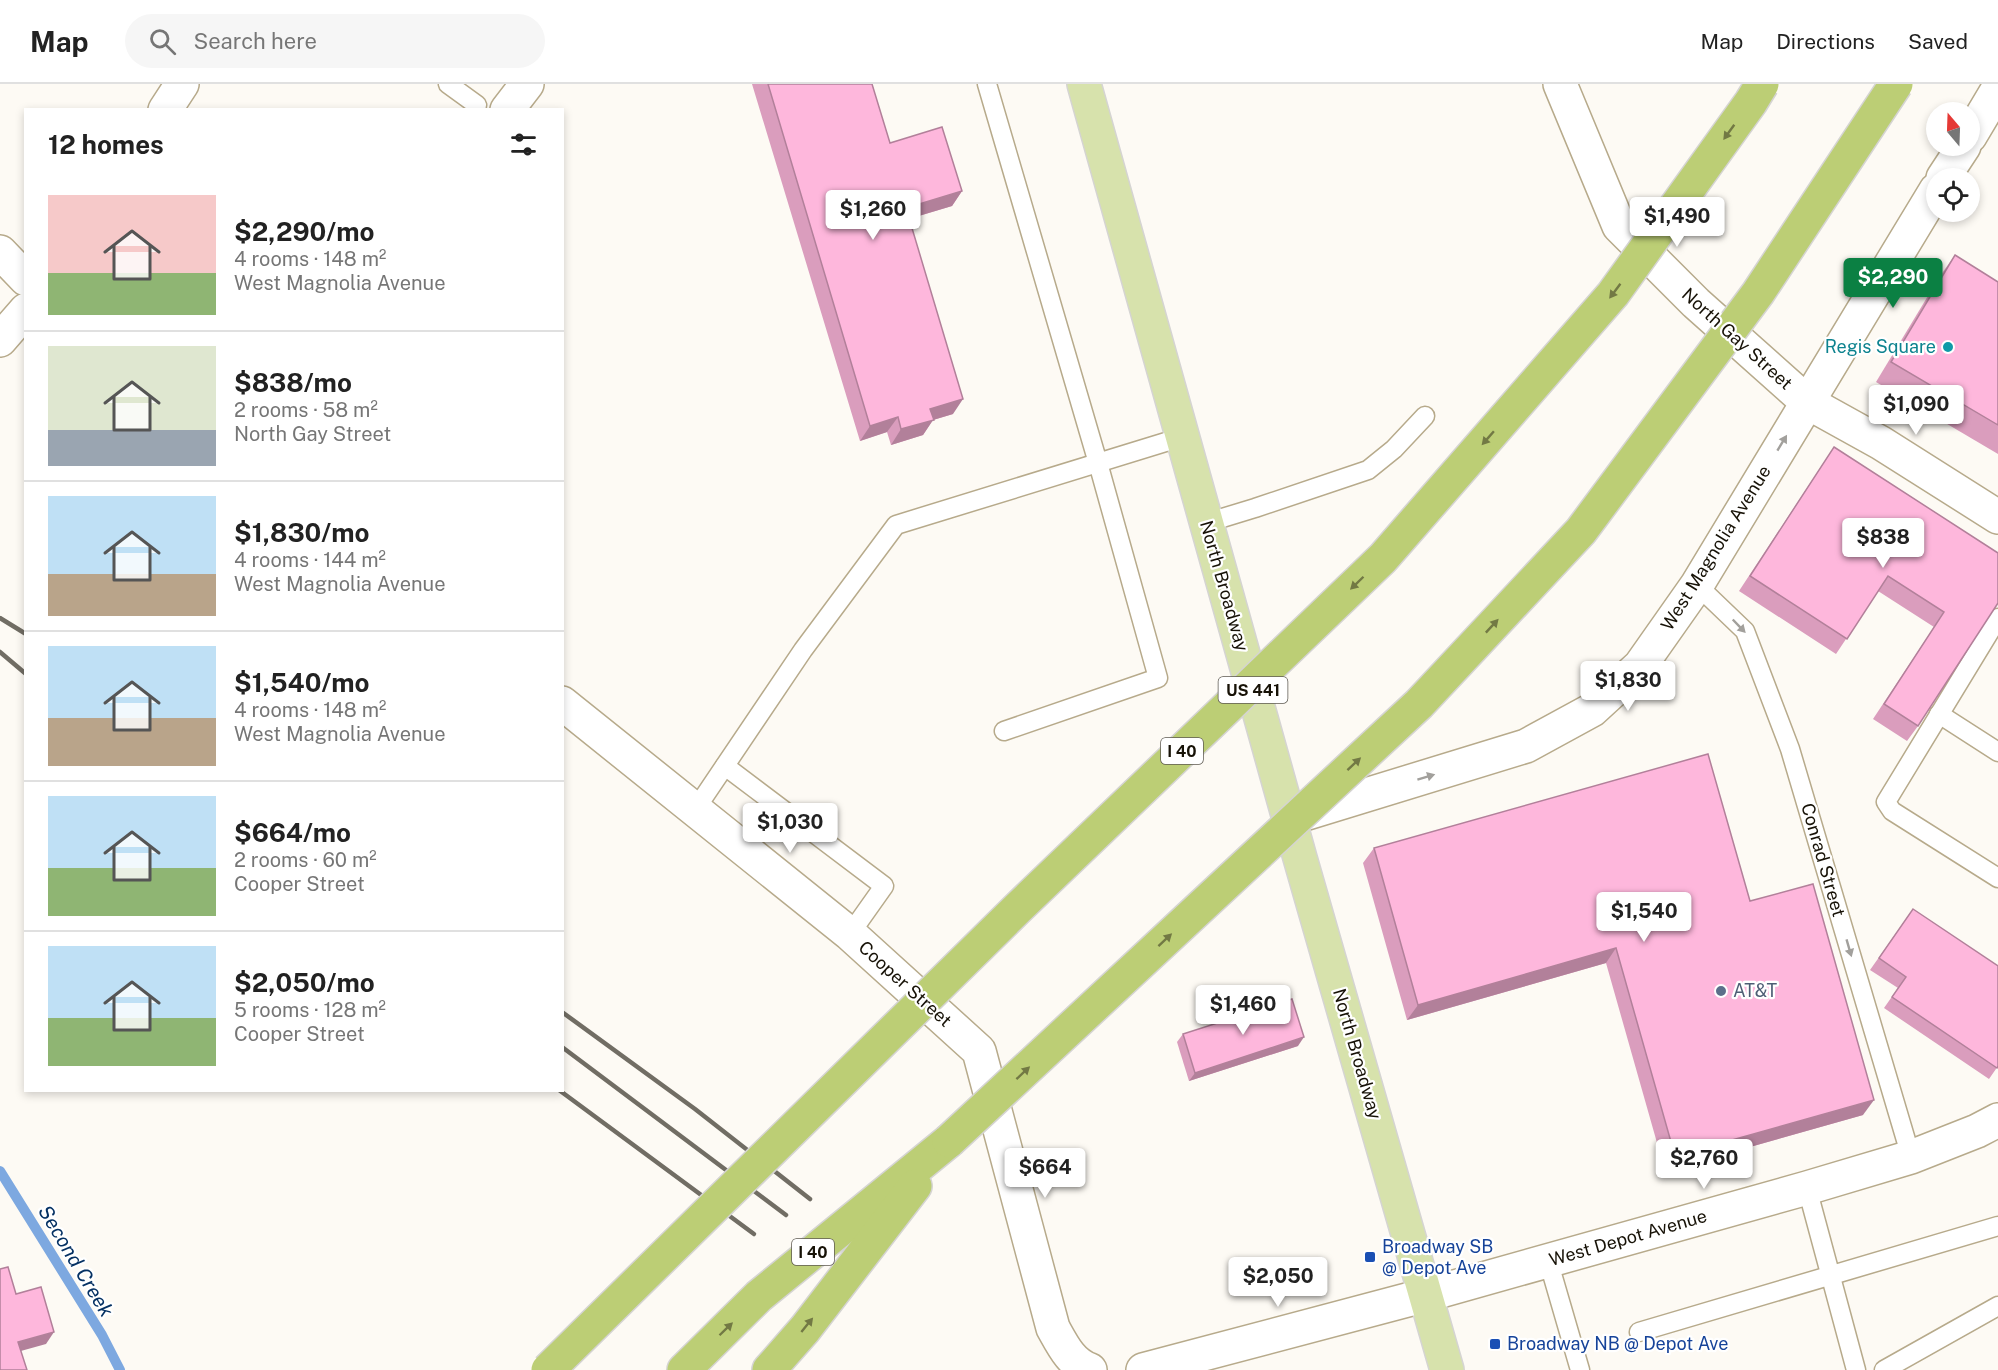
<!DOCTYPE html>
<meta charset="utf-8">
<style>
body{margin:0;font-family:"Public Sans",sans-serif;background:#f6f6f6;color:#222;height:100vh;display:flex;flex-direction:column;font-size:22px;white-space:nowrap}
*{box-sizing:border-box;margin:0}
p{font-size:20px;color:#767676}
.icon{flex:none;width:33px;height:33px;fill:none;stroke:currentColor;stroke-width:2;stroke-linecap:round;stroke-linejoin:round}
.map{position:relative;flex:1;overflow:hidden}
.panel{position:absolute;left:24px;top:24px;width:540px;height:984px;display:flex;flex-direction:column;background:#fff;border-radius:0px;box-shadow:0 3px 9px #0003}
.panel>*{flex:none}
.needle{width:39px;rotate:341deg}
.controls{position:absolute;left:1926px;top:18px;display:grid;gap:12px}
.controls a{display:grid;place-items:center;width:54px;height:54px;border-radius:50%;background:#fff;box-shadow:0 3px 9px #0003;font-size:30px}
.price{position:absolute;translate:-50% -51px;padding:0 14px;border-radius:6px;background:#fff;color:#222;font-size:20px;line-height:39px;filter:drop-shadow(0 2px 3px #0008)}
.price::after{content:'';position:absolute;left:50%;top:36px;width:18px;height:14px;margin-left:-9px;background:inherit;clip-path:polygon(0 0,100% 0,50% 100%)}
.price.current{background:#0b8043;color:#fff}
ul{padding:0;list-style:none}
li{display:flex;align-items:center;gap:18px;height:150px;padding:0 24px}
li+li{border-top:2px solid #e0e0e0}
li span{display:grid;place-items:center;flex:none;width:168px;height:120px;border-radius:0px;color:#555}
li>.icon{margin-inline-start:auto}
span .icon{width:72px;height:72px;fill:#fffc;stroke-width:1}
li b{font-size:26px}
h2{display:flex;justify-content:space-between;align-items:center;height:72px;padding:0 24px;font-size:26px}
header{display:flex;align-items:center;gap:36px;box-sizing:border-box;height:84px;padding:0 30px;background:#fff;border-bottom:2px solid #e0e0e0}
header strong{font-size:28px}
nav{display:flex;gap:33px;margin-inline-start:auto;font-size:21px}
.search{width:420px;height:54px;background:#f6f6f6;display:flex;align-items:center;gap:15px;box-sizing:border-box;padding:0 21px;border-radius:33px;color:#767676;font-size:22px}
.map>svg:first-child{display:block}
</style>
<header>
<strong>Map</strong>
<div class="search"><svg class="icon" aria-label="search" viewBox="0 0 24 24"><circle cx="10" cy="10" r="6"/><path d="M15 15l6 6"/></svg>Search here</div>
<nav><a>Map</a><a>Directions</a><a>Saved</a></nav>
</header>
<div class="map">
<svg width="1998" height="1286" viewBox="0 0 1998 1286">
<rect width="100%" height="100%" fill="#fdfaf4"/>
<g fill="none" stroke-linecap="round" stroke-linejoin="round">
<path stroke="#7da8e0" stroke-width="10" d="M 0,1087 L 102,1251 L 120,1286"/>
<g stroke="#b7aa8b" stroke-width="21">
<g id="lane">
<path d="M 448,0 L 477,21"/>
<path d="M 987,0 L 1098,379 L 1158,594 L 1004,647"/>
<path d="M 1206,439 L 1255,424 L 1368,386 L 1394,365 L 1425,332"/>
<path d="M 1697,501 L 1745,547 L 1790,665 L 1911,1073"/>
<path d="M 1998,534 L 1886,718 L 1892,727 L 1998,794"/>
<path d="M 1939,630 L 1998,668"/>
<path d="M 725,682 L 884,802 L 850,850"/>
<path d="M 695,726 L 803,566 L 896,441 L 1182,353"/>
<path d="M 1807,1104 L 1856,1286"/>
<path d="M 1548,1176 L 1580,1286"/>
<path d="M 1639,1248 L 1998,1142"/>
<path d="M 1884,1286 L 1998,1222"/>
</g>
</g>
<g stroke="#b7aa8b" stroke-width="36">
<g id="street">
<path d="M 507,26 L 527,0"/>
<path d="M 1970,52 L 1998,5"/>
<path d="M 1943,94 L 1964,62"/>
<path d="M 0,168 L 26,195"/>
<path d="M 562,619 L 850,850 L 979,967 L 1053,1244 C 1063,1262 1071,1279 1090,1286"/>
<path d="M 1291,734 L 1526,662 L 1592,626 L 1640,582 L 1697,501 L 1936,106"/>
<path d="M 1143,1286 L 1426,1211 L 1807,1104 L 1911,1073 L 1977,1047 L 1998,1036"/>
</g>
</g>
<g stroke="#b7aa8b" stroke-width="36">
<g id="secondary">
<path d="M 1560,0 L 1619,142 L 1696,219 L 1807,318 L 1881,359 L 1998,433"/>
<path d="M 165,26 L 182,0"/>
<path d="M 0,256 L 26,226"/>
</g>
</g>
<g stroke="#d5d4d2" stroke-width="36">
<path id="primary" d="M 1084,0 L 1300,774 L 1447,1286"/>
</g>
<g stroke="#d5d4d2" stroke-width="36">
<g id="highway">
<path d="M 684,1286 L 759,1212 L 949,1057"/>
<path d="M 769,1286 L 805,1245 L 915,1102"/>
</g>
</g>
<use href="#lane" stroke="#fff" stroke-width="18"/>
<use href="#street" stroke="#fff" stroke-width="33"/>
<use href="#secondary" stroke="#fff" stroke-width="33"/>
<use href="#primary" stroke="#d7e2ac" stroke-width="33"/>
<use href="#highway" stroke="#bcce75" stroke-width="33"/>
<g stroke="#716d64" stroke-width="4.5">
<path d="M 0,534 L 26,550"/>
<path d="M 0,568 L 26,590"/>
<path d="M 562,928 L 695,1025 L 810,1115"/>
<path d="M 562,963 L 786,1131"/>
<path d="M 559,1006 L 754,1150"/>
</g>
<g stroke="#d5d4d2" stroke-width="36" stroke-linecap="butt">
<g id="highway-bridge">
<path d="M 949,1057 L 1419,620 L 1581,447 L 1758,209 L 1896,0"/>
<path d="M 548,1286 L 1017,825 L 1383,474 L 1613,210 L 1751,18 L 1762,0"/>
</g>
</g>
<use href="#highway-bridge" stroke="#bcce75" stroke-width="33"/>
</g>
<g fill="#da9dbd">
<path d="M 752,0 L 872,0 L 890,59 L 962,107 L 952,122 L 909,135 L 953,330 L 933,336 L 923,351 L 891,361 L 887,348 L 860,357 Z"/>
<path d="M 1955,171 L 1998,198 L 1998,370 L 1876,298 L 1940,192 Z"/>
<path d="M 1834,363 L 1998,469 L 1918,642 L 1907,657 L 1873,635 L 1934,543 L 1878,507 L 1836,570 L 1739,507 Z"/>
<path d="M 1374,764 L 1750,817 L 1863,1031 L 1665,1087 L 1606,879 L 1407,936 L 1363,779 Z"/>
<path d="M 1913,825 L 1998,982 L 1989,995 L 1884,924 L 1898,904 L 1870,886 Z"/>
<path d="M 1183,950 L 1298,962 L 1189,997 L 1177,958 Z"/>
</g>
<g fill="#b2809a">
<path d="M 962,107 L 952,122 L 895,139 L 906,124 Z"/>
<path d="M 963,315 L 953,330 L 933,336 L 923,351 L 891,361 L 901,345 L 930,325 Z"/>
<path d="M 898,333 L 887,348 L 860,357 L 870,342 Z"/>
<path d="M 1616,864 L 1606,879 L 1407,936 L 1418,921 Z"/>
<path d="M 1304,953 L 1298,962 L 1189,997 L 1195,989 Z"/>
<path d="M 1874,1016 L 1863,1031 L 1665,1087 L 1675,1072 Z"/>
<path d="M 54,1248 L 46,1260 L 10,1270 L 18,1258 Z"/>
</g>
<g fill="#feb7dc" stroke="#b2809a" stroke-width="1.5">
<path d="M 768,0 L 872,0 L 890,59 L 942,43 L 962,107 L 906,124 L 963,315 L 930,325 L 934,336 L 901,345 L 898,333 L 870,342 Z"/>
<path d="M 1955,171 L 1998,198 L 1998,341 L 1891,278 Z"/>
<path d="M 1834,363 L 1998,469 L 1998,519 L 1918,642 L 1884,620 L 1944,528 L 1888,492 L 1847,555 L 1750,492 Z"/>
<path d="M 1708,670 L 1750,817 L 1813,800 L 1874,1016 L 1675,1072 L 1616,864 L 1418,921 L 1374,764 Z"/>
<path d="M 1913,825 L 1998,882 L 1998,982 L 1997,984 L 1892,913 L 1906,893 L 1879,874 Z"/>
<path d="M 1292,915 L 1304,953 L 1195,989 L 1183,950 Z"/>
<path d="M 8,1183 L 16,1210 L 41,1203 L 54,1248 L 18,1258 L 27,1286 L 0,1286 L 0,1185 Z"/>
</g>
<defs><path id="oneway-solid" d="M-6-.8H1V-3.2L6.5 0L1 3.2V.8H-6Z" transform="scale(1.5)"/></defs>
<g fill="#727944">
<use href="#oneway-solid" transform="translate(1729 48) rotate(126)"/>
<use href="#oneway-solid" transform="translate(1615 207) rotate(127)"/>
<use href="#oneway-solid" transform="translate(1488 354) rotate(131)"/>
<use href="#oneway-solid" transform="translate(1357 499) rotate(136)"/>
<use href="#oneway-solid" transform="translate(1492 542) rotate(-47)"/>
<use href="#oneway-solid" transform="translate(1354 680) rotate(-43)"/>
<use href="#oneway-solid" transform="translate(1165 856) rotate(-43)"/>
<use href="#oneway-solid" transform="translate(1023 989) rotate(-43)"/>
<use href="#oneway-solid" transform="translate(807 1241) rotate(-51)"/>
<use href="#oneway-solid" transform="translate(726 1245) rotate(-44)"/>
</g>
<g fill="#a2a09c">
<use href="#oneway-solid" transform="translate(1782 359) rotate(-59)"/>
<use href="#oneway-solid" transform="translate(1739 542) rotate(46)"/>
<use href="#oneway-solid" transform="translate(1426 693) rotate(-17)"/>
<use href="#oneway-solid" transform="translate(1849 864) rotate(74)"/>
</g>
<circle fill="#0f9aa8" stroke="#fff" stroke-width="2" cx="1948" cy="263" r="6"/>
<circle fill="#5c6f8a" stroke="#fff" stroke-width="2" cx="1721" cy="907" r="6"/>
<g fill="#1a4fb4" stroke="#fff" stroke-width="2">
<rect x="1364" y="1167" width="12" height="12" rx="3"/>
<rect x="1489" y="1254" width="12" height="12" rx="3"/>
</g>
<g text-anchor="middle" stroke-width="4.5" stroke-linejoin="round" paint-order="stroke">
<g fill="#fff" stroke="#5d5951" stroke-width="1.5">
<rect x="1218.5" y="593" width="69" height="26" rx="4.5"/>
<rect x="1161" y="654" width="42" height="26" rx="4.5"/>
<rect x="792" y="1155" width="42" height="26" rx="4.5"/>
</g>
<g font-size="16" font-weight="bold" fill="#171207">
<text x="1253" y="612">US 441</text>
<text x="1182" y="673">I 40</text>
<text x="813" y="1174">I 40</text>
</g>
<g font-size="18" fill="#171207" stroke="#fff">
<text transform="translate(1737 255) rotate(42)" y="6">North Gay Street</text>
<text transform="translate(1716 464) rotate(-58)" y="6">West Magnolia Avenue</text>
<text transform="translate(1224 502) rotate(74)" y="6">North Broadway</text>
<text transform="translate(1823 776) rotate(74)" y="6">Conrad Street</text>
<text transform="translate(905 900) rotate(42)" y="6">Cooper Street</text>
<text transform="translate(1357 970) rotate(74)" y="6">North Broadway</text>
<text transform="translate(1628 1154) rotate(-16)" y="6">West Depot Avenue</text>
</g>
<g font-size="18" fill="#0d838f" stroke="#fff" text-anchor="end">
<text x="1936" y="269">Regis Square</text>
</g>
<g font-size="18" fill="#4e5e75" stroke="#fff" text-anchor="start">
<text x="1733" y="913">AT&amp;T</text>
</g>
<g font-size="18" fill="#164399" stroke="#fff" text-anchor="start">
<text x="1382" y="1169">Broadway SB<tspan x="1382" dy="21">@ Depot Ave</tspan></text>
<text x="1507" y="1266">Broadway NB @ Depot Ave</text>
</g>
<g font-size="20" font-style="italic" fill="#053163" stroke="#fff">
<text transform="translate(76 1177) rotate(59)" y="7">Second Creek</text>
</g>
</g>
</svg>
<div class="controls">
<a><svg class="needle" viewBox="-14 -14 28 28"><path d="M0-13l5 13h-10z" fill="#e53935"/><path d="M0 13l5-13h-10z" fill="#767676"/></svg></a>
<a><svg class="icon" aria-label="locate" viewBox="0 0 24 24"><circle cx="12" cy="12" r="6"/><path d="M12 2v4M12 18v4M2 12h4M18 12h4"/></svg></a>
</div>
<b class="price" style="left:873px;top:157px">$1,260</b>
<b class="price" style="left:1677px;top:164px">$1,490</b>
<b class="price current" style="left:1893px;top:225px">$2,290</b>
<b class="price" style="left:1916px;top:352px">$1,090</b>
<b class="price" style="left:1883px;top:485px">$838</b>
<b class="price" style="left:1628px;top:628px">$1,830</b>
<b class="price" style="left:790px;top:770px">$1,030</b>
<b class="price" style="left:1644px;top:859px">$1,540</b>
<b class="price" style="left:1243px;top:952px">$1,460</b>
<b class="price" style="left:1704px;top:1106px">$2,760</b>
<b class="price" style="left:1045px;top:1115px">$664</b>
<b class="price" style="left:1278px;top:1224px">$2,050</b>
<section class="panel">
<h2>12 homes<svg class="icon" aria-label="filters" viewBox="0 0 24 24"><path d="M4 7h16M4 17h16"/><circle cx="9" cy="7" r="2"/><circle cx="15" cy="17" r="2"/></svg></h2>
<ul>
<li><span style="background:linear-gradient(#f6c9c9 65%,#8fb573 0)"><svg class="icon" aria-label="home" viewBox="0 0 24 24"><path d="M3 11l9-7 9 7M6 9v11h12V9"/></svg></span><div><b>$2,290/mo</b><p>4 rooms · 148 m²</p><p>West Magnolia Avenue</p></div></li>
<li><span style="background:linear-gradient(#dfe7d0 70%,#9aa5b1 0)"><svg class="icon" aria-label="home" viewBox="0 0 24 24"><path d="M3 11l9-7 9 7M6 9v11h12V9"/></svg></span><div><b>$838/mo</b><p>2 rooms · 58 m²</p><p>North Gay Street</p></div></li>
<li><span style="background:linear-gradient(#bfe0f5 65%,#b9a48a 0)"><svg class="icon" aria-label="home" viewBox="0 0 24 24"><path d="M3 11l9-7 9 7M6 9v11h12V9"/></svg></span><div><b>$1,830/mo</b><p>4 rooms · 144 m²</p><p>West Magnolia Avenue</p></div></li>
<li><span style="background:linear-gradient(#bfe0f5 60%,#b9a48a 0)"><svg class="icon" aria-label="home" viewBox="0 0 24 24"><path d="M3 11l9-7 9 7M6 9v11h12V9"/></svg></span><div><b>$1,540/mo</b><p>4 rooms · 148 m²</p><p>West Magnolia Avenue</p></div></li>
<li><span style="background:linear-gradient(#bfe0f5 60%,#8fb573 0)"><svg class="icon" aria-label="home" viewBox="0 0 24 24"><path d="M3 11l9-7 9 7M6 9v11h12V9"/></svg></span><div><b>$664/mo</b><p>2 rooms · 60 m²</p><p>Cooper Street</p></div></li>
<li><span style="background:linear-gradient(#bfe0f5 60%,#8fb573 0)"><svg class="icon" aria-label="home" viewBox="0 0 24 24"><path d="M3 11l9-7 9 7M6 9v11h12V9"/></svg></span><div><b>$2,050/mo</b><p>5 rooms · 128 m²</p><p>Cooper Street</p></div></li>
</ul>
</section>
</div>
